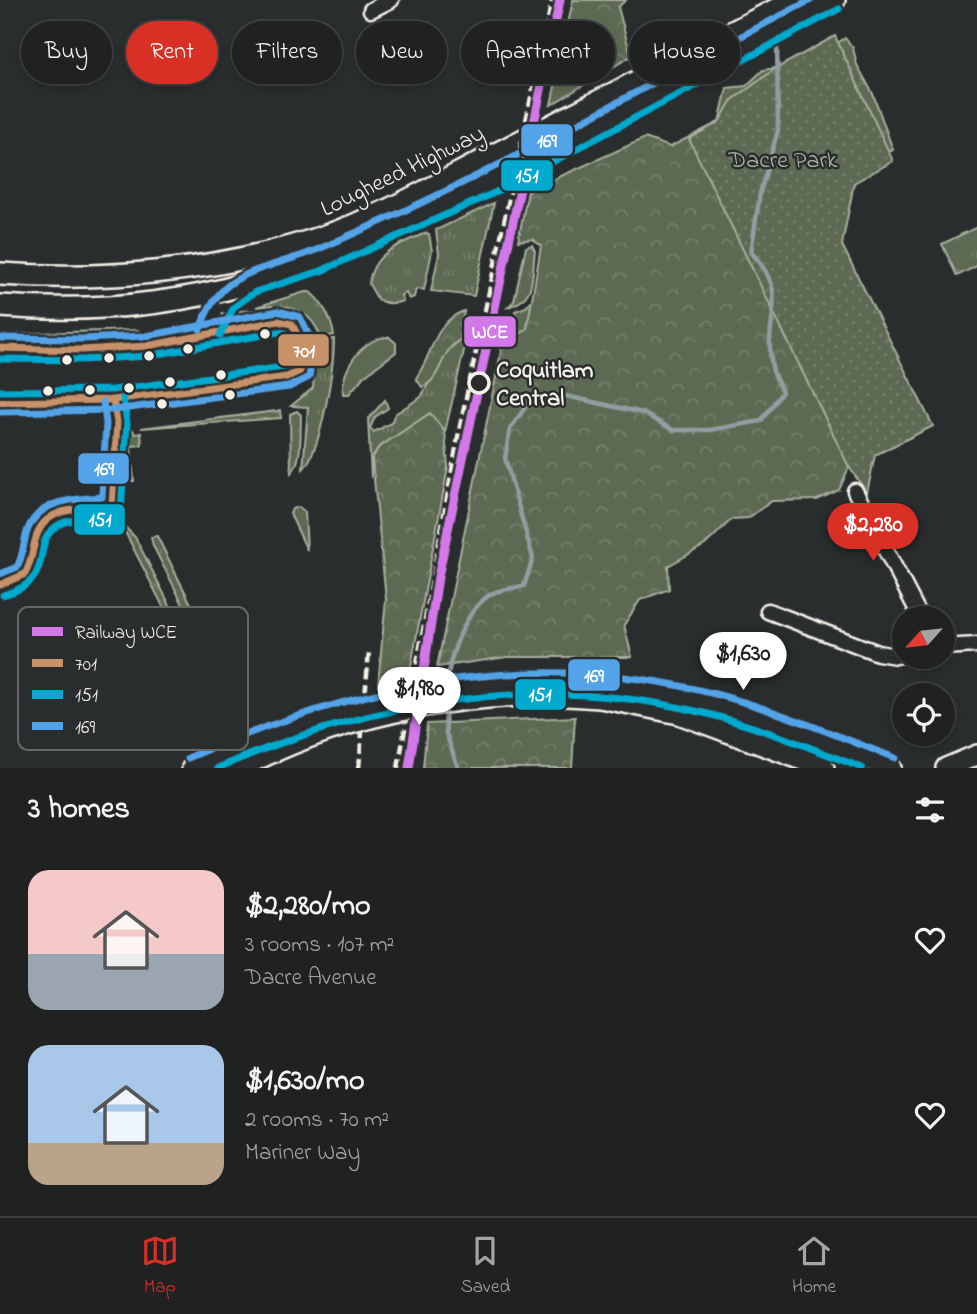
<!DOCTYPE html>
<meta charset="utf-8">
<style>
body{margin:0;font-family:"Indie Flower",sans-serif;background:#282a2a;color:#f1f3f6;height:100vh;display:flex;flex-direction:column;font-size:26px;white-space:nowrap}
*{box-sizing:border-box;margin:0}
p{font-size:23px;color:#a2a4a5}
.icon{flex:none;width:38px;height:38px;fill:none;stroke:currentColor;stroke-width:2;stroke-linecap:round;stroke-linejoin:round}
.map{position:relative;height:768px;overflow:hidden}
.side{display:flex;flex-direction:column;background:#202222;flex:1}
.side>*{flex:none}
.hud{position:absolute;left:21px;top:21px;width:936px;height:63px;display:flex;gap:14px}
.needle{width:46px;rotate:243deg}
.controls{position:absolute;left:892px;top:606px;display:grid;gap:14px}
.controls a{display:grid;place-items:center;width:63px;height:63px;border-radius:50%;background:#202222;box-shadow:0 4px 10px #0003,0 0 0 2px #3d3f40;font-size:35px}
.price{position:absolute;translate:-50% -60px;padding:0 16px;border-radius:24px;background:#fff;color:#222;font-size:23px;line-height:46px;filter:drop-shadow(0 2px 4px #0008)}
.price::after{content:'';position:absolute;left:50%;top:42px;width:21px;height:16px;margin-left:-10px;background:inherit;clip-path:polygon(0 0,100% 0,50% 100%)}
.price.selected{background:#d93025;color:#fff}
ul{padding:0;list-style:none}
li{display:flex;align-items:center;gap:21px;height:175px;padding:0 28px}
li span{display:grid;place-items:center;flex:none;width:196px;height:140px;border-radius:21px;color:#555}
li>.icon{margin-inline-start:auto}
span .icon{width:84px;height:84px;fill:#fffc;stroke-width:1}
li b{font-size:30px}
h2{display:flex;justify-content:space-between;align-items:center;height:84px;padding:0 28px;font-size:30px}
.pill{padding:0 24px;border-radius:32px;background:#202222;box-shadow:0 4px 10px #0003,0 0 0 2px #3d3f40;font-size:24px;line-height:63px}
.pill.selected{background:#d93025;color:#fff}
.tab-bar{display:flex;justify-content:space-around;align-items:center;height:98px;border-top:2px solid #3d3f40;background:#202222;font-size:19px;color:#a2a4a5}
.tab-bar a{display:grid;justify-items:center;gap:4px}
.tab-bar .selected{color:#d93025}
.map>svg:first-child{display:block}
</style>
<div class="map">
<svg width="977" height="768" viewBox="0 0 977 768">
<defs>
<pattern id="grass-tufts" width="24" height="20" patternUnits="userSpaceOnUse" patternTransform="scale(1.75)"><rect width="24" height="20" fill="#5d6a52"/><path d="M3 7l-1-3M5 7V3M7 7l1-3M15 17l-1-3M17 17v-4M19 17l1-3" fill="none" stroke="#75806b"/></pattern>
<pattern id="forest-crowns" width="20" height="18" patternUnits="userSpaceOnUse" patternTransform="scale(1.75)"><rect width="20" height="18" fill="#5d6a52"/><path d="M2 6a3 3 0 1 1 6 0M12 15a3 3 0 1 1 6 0" fill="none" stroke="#75806b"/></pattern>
<pattern id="park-dots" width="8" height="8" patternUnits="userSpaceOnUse" patternTransform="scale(1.75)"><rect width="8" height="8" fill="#5d6a52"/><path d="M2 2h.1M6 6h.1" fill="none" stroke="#75806b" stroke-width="1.8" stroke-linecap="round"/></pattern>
</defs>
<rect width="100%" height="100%" fill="#2a2d2e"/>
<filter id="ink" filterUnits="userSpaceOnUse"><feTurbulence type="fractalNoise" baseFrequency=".0143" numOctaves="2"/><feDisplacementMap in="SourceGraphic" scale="14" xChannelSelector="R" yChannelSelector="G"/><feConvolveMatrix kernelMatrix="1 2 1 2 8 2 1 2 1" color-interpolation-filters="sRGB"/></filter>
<g filter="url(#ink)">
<g fill="url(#grass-tufts)" stroke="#a8ae9d" stroke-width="2">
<path d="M 494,203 L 474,296 L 431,291 L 439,254 L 436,230 Z"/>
<path d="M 977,227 L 977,266 L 957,276 L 942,244 Z"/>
<path d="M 426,233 L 429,234 L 432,251 L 424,290 L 416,289 L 414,297 L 409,299 L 406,293 L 401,295 L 403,301 C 395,304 386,304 378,300 L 369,284 C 372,252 400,244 426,233 Z"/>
<path d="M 532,245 L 535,251 C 531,277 537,299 508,307 L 514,301 L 526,247 Z"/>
<path d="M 305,292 L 310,292 C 324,304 331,318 334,335 L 321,338 C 310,306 285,304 256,307 Z"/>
<path d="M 533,299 L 527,329 L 502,347 L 519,330 L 515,311 L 526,307 Z"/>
<path d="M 238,309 L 238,311 L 288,309 L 288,312 L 273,312 L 226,325 L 222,314 Z"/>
<path d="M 137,330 L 145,333 L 99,338 L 0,337 L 0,334 Z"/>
<path d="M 389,337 L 396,343 L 396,352 L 364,376 L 349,394 L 343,394 C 340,370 363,337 389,337 Z"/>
<path d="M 334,339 C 334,365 322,451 303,469 L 308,407 L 291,406 L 313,388 L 317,342 Z"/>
<path d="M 460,340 L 465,346 L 445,432 L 430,413 L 378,448 L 372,459 L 371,478 L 368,419 L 385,400 L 388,408 L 375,417 L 370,428 L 374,432 L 391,423 L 395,414 L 421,397 L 446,352 Z"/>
<path d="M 280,410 L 281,418 L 141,428 L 277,411 Z"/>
<path d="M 297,411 L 301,415 C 300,431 303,462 291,473 L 290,414 Z"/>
<path d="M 133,430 L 135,434 L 141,433 L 142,445 L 131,446 L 134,481 L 127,481 L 124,441 Z"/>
<path d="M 124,526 L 135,537 L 181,627 L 175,630 L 123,528 Z"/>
<path d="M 157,536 L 226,674 L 220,676 L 153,546 L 151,537 Z"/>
</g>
<g fill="url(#forest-crowns)" stroke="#a8ae9d" stroke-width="2">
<path d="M 573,0 L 626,0 L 618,7 L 631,56 L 551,105 Z"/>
<path d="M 845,38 L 853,48 L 857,65 L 873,94 L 893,150 L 879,157 L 816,57 Z"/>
<path d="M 797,65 L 862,452 L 849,467 L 839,490 L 817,500 L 772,501 L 748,518 L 732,519 L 705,545 L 668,566 L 669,589 L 640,600 L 624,625 L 632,657 L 507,657 L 437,667 L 502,347 L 527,329 L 541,246 L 533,239 L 518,241 L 528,191 L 645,138 L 670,147 L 719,122 L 727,88 L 746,86 L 763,70 Z"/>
<path d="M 464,311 L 460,340 C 440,350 442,380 422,387 L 416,378 C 433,355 433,322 464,311 Z"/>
<path d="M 430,413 L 445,432 L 448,467 L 408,682 L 378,685 L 386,599 L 372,459 L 378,448 Z"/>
<path d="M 575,717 L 572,768 L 423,768 L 427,724 Z"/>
</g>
<path fill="url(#park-dots)" stroke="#a8ae9d" stroke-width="2" d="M 835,36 L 893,161 L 854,183 L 842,245 L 933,426 L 875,455 L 867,493 L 849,467 L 689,139 L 719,122 L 731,101 L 775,69 Z"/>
<path fill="#5d6a52" stroke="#a8ae9d" stroke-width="2" d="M 299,507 L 305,512 L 307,550 L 290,514 L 292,509 Z"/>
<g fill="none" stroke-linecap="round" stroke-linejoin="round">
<g stroke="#909ea1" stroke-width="4.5">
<path d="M 447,683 C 450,654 465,610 491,594 C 499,589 514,588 524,586 L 533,558 L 505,458 L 510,429 L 527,405 L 557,394 L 643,413 L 673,430 L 710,430 L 761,421 L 782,392 C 779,384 773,375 772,367 C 762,316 793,297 751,252 L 760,193 L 778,130 L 777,35"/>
<path d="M 445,709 L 446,733 L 458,768"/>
</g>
<g stroke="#f4f1e8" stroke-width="19">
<g id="minor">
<path d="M 371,10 L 391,0"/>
<path d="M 855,491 L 921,618"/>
<path d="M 768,611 L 878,653 L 896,656 L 905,654"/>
<path d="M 943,647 L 977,645"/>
</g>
</g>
<g stroke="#f4f1e8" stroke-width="24">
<g id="secondary">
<path d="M 602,684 L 714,705 L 891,768"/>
<path d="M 600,698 L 679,714 L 824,768"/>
<path d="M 192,768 L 213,758"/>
<path d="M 946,768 L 977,755"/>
</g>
</g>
<g stroke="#f4f1e8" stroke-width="26">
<g id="primary">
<path d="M 0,274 C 107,281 218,271 320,238 C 384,217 443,181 502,151 C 600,101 698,50 795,0"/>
<path d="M 0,306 C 81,312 163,307 242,285 C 295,271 345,249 396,227 C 546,160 686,72 834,0"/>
</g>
</g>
<use href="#minor" stroke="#2a2d2e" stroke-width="14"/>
<use href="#secondary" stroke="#2a2d2e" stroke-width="19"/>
<use href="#primary" stroke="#2a2d2e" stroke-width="21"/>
<g stroke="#f4f1e8" stroke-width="4.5" stroke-dasharray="10 5" stroke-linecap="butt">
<path d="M 359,768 L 369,651"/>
<path d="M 398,768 L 460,426 L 552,0"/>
</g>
<g stroke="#f4f1e8" stroke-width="24" stroke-linecap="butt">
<g id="secondary-bridge">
<path d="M 213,758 C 338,707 465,672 602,684"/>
<path d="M 240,768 C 351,711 477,688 600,698"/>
</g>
</g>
<use href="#secondary-bridge" stroke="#2a2d2e" stroke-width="19"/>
<g stroke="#2a2d2e" stroke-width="12">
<g id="bus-1">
<path d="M 0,348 L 82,350 L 147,346 L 278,321 L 292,324 L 304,348 L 300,371 L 287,377 L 113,400 L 0,402"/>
<path d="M 112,507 L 117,422 L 113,400"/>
<path d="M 0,585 L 25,574 C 33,560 32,546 38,532 C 50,505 87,509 112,507"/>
</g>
</g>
<g stroke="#2a2d2e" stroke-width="12">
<g id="bus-2">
<path d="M 220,335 L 234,307 L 255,292 L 321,271 L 492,194 L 839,9"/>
<path d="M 0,359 L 82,360 L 148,356 L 278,332 L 285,333 L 293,350 L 291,364 L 284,367 L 112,390 L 0,391"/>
<path d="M 3,595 C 60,579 28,545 57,526 C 75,513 106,527 121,512 L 127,423 L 123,398"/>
<path d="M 218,768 C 367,703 530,673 691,710 C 750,723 806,746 862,768"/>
</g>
</g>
<g stroke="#2a2d2e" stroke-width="12">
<g id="bus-3">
<path d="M 200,329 C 218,276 249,273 297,257 C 314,252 330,244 346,237 C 507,168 655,79 811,0"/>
<path d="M 0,412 L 114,410 L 289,387 L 309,377 L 314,346 L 300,317 L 278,311 L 146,336 L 82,339 L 0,338"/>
<path d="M 0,574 L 17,567 C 24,555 23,541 28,529 C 41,499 74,499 102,497 L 106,423 L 103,402"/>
<path d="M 188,758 C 352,687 516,649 694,689 C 763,704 829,733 895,758"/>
</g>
</g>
<use href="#bus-1" stroke="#c7916a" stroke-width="7"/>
<use href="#bus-2" stroke="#00a9ce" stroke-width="7"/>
<use href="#bus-3" stroke="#53a3e8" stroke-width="7"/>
<g stroke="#2a2d2e" stroke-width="14">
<path id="rail-1" d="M 409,768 L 438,577 L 560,0"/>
</g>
<use href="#rail-1" stroke="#d278e8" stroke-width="9"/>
</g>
</g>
<g fill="#f4f1e8" stroke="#2a2d2e" stroke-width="2.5">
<circle cx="265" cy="334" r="6"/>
<circle cx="188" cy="349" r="6"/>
<circle cx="149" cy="356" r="6"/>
<circle cx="109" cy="358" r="6"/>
<circle cx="67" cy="360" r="6"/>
<circle cx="221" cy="375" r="6"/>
<circle cx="170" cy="382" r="6"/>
<circle cx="129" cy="388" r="6"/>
<circle cx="90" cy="390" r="6"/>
<circle cx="48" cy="391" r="6"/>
<circle cx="230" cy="395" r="6"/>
<circle cx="162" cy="404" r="6"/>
</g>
<circle fill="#2a2d2e" stroke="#f4f1e8" stroke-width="3.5" cx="479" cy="383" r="10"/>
<g text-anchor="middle" stroke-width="5" stroke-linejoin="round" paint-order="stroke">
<g font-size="24" fill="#b0b4a4" stroke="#2a2d2e">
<text x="783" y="167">Dacre Park</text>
</g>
<g font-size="24" fill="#f4f1e8" stroke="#2a2d2e">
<text transform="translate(402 170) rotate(-26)" y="8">Lougheed Highway</text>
</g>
<g font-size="24" font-weight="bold" fill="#f4f1e8" stroke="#2a2d2e" text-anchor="start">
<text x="496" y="377">Coquitlam<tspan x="496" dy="28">Central</tspan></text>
</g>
</g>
<rect x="18" y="607" width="230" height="143" rx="10" fill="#2a2d2e" stroke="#676866" stroke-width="2"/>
<rect x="32" y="627" width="31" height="9" fill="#d278e8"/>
<rect x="32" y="659" width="31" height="8" fill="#c7916a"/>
<rect x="32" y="690" width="31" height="9" fill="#00a9ce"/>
<rect x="32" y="722" width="31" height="8" fill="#53a3e8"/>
<g font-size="19" fill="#f4f1e8">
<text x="75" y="638">Railway WCE</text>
<text x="75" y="670">701</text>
<text x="75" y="701">151</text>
<text x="75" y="733">169</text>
</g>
<g stroke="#2a2d2e" stroke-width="2.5">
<rect x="520" y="123" width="54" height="34" rx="7" fill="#53a3e8"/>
<rect x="500" y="159" width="54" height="33" rx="7" fill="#00a9ce"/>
<rect x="463" y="315" width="54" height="33" rx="7" fill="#d278e8"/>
<rect x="277" y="333" width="53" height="34" rx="7" fill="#c7916a"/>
<rect x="77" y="452" width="53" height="33" rx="7" fill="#53a3e8"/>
<rect x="73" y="503" width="53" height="33" rx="7" fill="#00a9ce"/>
<rect x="567" y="658" width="54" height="34" rx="7" fill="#53a3e8"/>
<rect x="514" y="678" width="53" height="33" rx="7" fill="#00a9ce"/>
</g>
<g font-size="19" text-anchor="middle" font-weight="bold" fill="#fff">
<text x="547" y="147">169</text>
<text x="527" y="182">151</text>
<text x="490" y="338">WCE</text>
<text x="304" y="357">701</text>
<text x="104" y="475">169</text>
<text x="100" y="526">151</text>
<text x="594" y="682">169</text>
<text x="540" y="701">151</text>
</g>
</svg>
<div class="controls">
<a><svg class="needle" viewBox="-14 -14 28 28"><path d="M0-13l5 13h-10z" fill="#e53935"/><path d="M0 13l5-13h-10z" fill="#a2a4a5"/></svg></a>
<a><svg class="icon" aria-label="locate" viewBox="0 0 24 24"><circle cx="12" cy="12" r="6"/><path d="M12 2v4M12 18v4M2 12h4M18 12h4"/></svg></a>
</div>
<b class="price selected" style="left:873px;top:563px">$2,280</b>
<b class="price" style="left:743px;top:692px">$1,630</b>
<b class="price" style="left:419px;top:727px">$1,980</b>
<div class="hud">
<a class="pill">Buy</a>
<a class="pill selected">Rent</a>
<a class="pill">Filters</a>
<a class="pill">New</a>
<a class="pill">Apartment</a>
<a class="pill">House</a>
</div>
</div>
<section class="side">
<h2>3 homes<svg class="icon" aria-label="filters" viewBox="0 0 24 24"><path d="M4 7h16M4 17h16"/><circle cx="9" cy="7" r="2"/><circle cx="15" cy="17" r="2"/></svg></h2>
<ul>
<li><span style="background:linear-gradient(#f6c9c9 60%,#9aa5b1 0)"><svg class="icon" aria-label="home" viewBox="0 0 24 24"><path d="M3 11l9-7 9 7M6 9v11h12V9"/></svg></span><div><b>$2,280/mo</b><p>3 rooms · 107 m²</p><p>Dacre Avenue</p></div><svg class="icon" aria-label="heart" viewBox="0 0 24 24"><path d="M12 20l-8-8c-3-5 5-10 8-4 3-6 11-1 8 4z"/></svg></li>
<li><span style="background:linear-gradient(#a9c7e8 70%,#b9a48a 0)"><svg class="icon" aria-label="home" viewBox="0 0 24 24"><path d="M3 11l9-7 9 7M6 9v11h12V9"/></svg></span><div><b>$1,630/mo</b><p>2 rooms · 70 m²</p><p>Mariner Way</p></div><svg class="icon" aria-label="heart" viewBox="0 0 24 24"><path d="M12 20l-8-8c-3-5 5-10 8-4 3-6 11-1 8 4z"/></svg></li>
</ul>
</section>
<nav class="tab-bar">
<a class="selected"><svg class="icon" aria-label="map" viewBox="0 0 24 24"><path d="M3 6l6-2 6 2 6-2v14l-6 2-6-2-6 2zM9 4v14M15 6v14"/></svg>Map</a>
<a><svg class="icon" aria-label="saved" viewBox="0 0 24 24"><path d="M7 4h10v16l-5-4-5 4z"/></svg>Saved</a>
<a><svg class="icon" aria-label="home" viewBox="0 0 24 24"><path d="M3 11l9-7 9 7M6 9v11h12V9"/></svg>Home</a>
</nav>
